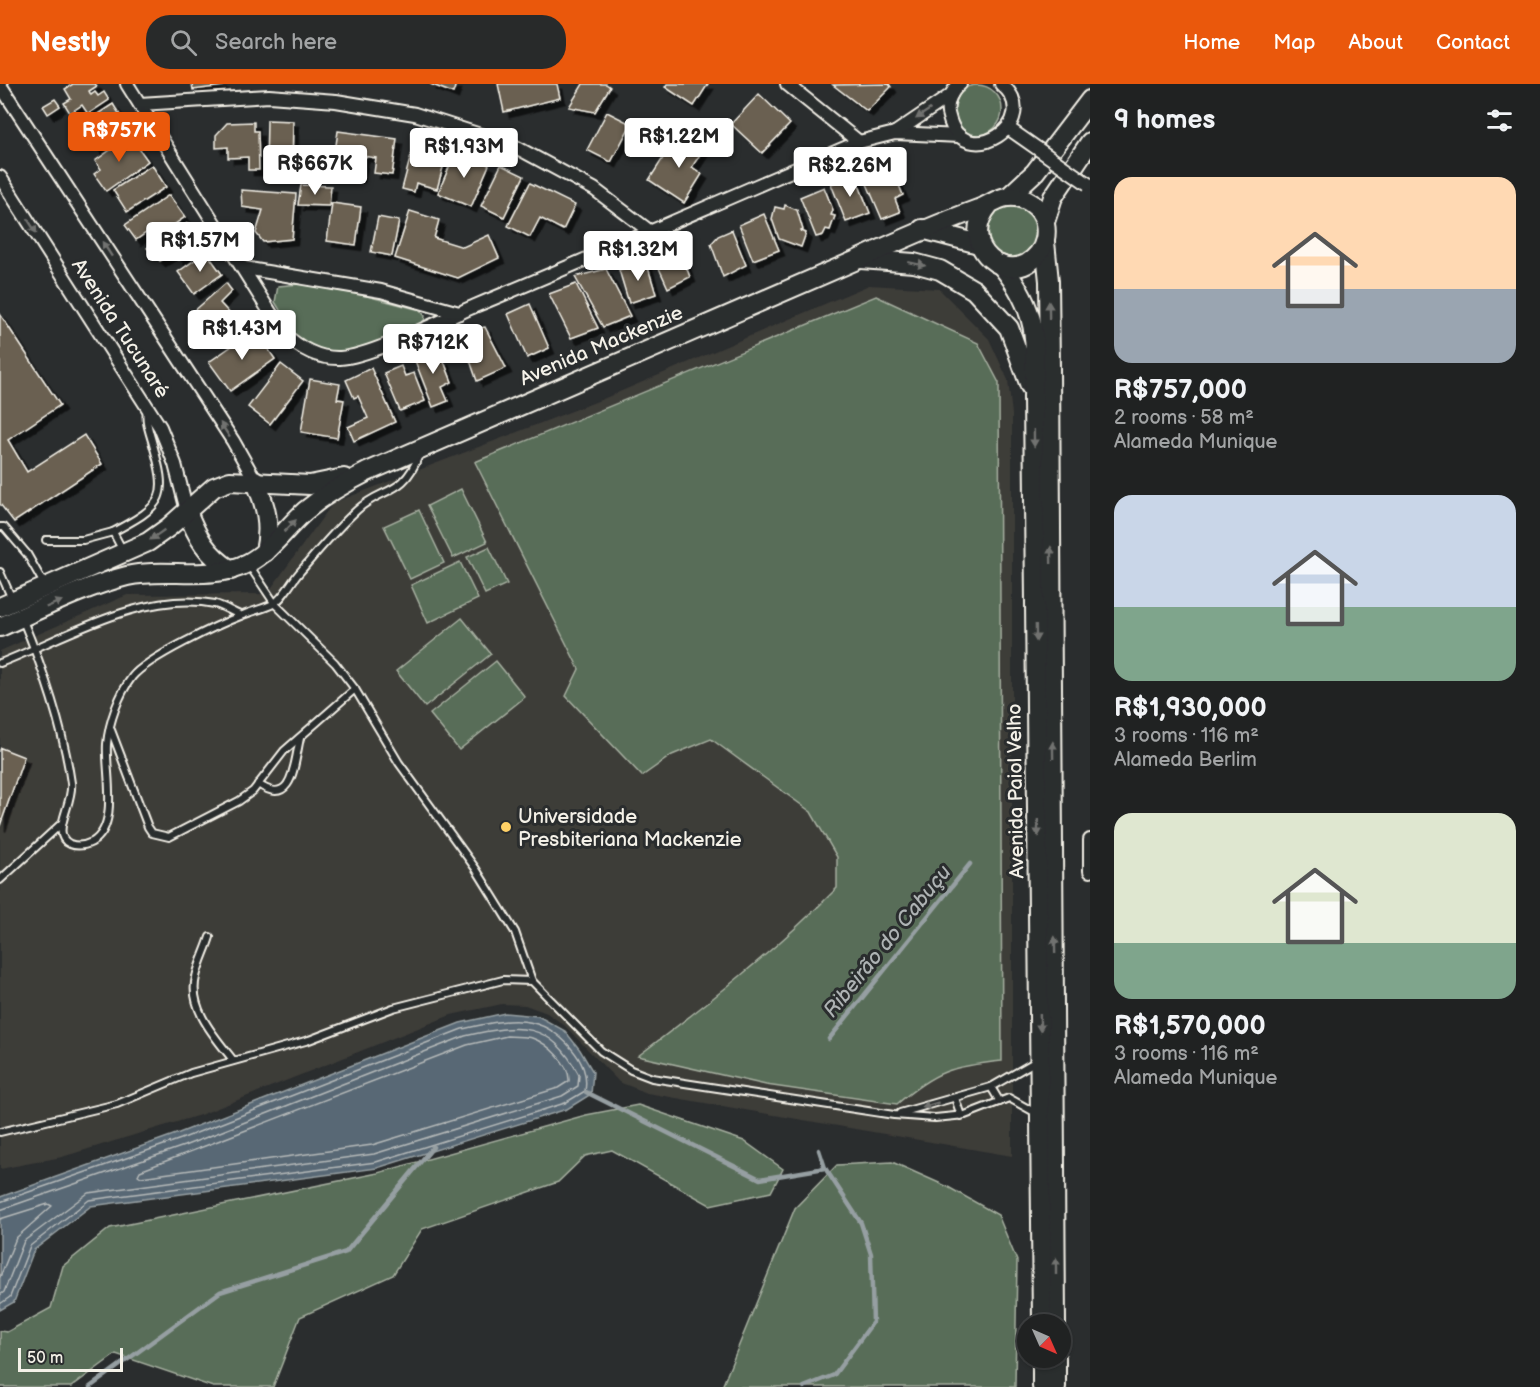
<!DOCTYPE html>
<meta charset="utf-8">
<style>
body{margin:0;font-family:"Balsamiq Sans",sans-serif;background:#282a2a;color:#f1f3f6;height:100vh;display:flex;flex-direction:column;font-size:22px;white-space:nowrap}
*{box-sizing:border-box;margin:0}
p{font-size:20px;color:#a2a4a5}
.icon{flex:none;width:33px;height:33px;fill:none;stroke:currentColor;stroke-width:2;stroke-linecap:round;stroke-linejoin:round}
.map{position:relative;flex:1;overflow:hidden}
.details{display:flex;flex-direction:column;background:#202222;width:450px}
.details>*{flex:none}
.needle{width:39px;rotate:135deg}
.tools{position:absolute;left:1017px;top:1230px;display:grid;gap:12px}
.tools a{display:grid;place-items:center;width:54px;height:54px;border-radius:50%;background:#202222;box-shadow:0 2px 4px #0004,0 0 0 2px #3d3f40;font-size:30px}
.scale{position:absolute;left:18px;bottom:15px;width:105px;box-sizing:border-box;padding-left:6px;border:3px solid #f4f1e8;border-top:0;font-size:16px;line-height:21px;white-space:nowrap;color:#f4f1e8;-webkit-text-stroke:4px #2a2d2e;paint-order:stroke}
.price{position:absolute;translate:-50% -51px;padding:0 14px;border-radius:6px;background:#fff;color:#222;font-size:20px;line-height:39px;filter:drop-shadow(0 2px 3px #0008)}
.price::after{content:'';position:absolute;left:50%;top:36px;width:18px;height:14px;margin-left:-9px;background:inherit;clip-path:polygon(0 0,100% 0,50% 100%)}
.price.selected{background:#ea580c;color:#fff}
ul{padding:0;list-style:none}
li{display:grid;align-content:center;gap:12px;height:318px;padding:0 24px}
li span{display:grid;place-items:center;height:186px;border-radius:18px;color:#555}
li>.icon{margin-inline-start:auto}
span .icon{width:108px;height:108px;fill:#fffc;stroke-width:1}
li b{font-size:26px}
h2{display:flex;justify-content:space-between;align-items:center;height:72px;padding:0 24px;font-size:26px}
header{display:flex;align-items:center;gap:36px;box-sizing:border-box;height:84px;padding:0 30px;background:#ea580c;color:#fff}
header strong{font-size:28px}
nav{display:flex;gap:33px;margin-inline-start:auto;font-size:21px}
.search{width:420px;height:54px;background:#282a2a;display:flex;align-items:center;gap:15px;box-sizing:border-box;padding:0 21px;border-radius:24px;color:#a2a4a5;font-size:22px}
main{display:flex;flex:1;min-height:0}
.map>svg:first-child{display:block}
</style>
<header>
<strong>Nestly</strong>
<div class="search"><svg class="icon" aria-label="search" viewBox="0 0 24 24"><circle cx="10" cy="10" r="6"/><path d="M15 15l6 6"/></svg>Search here</div>
<nav><a>Home</a><a>Map</a><a>About</a><a>Contact</a></nav>
</header>
<main>
<div class="map">
<svg width="1090" height="1303" viewBox="0 0 1090 1303">
<defs>
<filter id="shadow"><feDropShadow dx="5.5" dy="5.5" stdDeviation="0" flood-color="#0009"/></filter>
</defs>
<rect width="100%" height="100%" fill="#2a2d2e"/>
<filter id="ink" filterUnits="userSpaceOnUse"><feTurbulence type="fractalNoise" baseFrequency=".0167" numOctaves="2"/><feDisplacementMap in="SourceGraphic" scale="12" xChannelSelector="R" yChannelSelector="G"/><feConvolveMatrix kernelMatrix="1 2 1 2 8 2 1 2 1" color-interpolation-filters="sRGB"/></filter>
<g filter="url(#ink)">
<path fill="#3d3c38" d="M 869,201 L 939,205 L 989,255 L 1008,296 L 1012,330 L 1012,1072 L 647,1009 L 619,998 L 564,941 L 547,929 L 525,921 L 502,920 L 451,931 L 200,1031 L 62,1073 L 0,1085 L 0,567 L 127,511 L 267,510 L 333,419 L 603,315 Z"/>
<g fill="#586d58" stroke="#a6afa0" stroke-width="1.5">
<circle cx="977" cy="26" r="25"/>
<path d="M 1007,120 L 1027,123 L 1040,138 L 1035,167 L 1010,178 L 987,164 C 985,137 983,134 1007,120 Z"/>
<path d="M 300,200 L 363,211 L 420,226 L 425,232 L 424,238 C 394,251 330,287 301,257 C 290,247 283,230 275,218 L 278,202 Z"/>
<path d="M 876,212 L 978,259 L 999,299 L 1002,977 C 952,982 935,987 897,1020 L 766,1001 L 638,972 C 708,919 775,867 837,804 L 837,773 L 811,728 L 711,655 L 672,671 L 642,692 L 566,612 L 579,585 L 475,378 Z"/>
<path d="M 461,405 L 487,458 L 453,474 L 427,422 Z"/>
<path d="M 419,426 L 444,479 L 410,495 L 384,442 Z"/>
<path d="M 489,463 L 507,500 L 485,510 L 467,473 Z"/>
<path d="M 460,478 L 478,515 L 428,539 L 411,501 Z"/>
<path d="M 462,534 L 491,570 L 425,623 L 396,587 Z"/>
<path d="M 496,577 L 525,613 L 459,666 L 430,630 Z"/>
<path d="M 638,1021 L 744,1057 L 783,1085 L 771,1108 L 710,1121 L 612,1066 L 585,1072 L 558,1098 L 422,1145 L 393,1191 L 300,1233 L 273,1303 L 213,1303 L 116,1270 L 71,1303 L 0,1303 L 0,1247 L 7,1248 L 51,1224 L 63,1182 L 110,1144 L 378,1089 L 586,1031 Z"/>
<path d="M 892,1078 L 948,1103 L 998,1131 L 1017,1177 L 1015,1303 L 722,1303 L 795,1124 L 837,1081 Z"/>
</g>
<path fill="#586874" stroke="#969fa2" stroke-width="1.5" d="M 505,929 L 538,932 L 565,947 L 580,966 L 593,988 L 591,1010 L 567,1025 L 377,1084 L 91,1122 L 34,1166 L 14,1218 L 0,1226 L 0,1113 L 179,1049 L 460,939 Z"/>
<g fill="none" stroke-linecap="round" stroke-linejoin="round">
<g stroke="#b6baba" stroke-width="1.5">
<path d="M 507,952 C 515,953 524,952 532,954 C 547,959 570,980 569,997 L 558,1004 L 372,1061 L 141,1093 L 138,1091 L 140,1087 L 467,961 Z"/>
<path d="M 0,1118 L 181,1055 L 462,945 C 505,936 539,926 571,964 C 582,977 588,990 585,1007 L 565,1019 L 376,1078 L 89,1116 L 30,1162 L 10,1213 L 0,1220"/>
<path d="M 0,1126 L 184,1062 L 465,952 C 519,940 550,936 579,991 L 578,1002 L 562,1012 L 374,1070 L 88,1109 L 24,1157 L 4,1208 L 0,1211"/>
<path d="M 0,1135 L 48,1120 L 52,1122 L 16,1154 L 0,1193"/>
</g>
<g stroke="#969fa2" stroke-width="4.5">
<path d="M 829,955 L 970,780"/>
<path d="M 586,1008 L 760,1095 L 825,1084"/>
<path d="M 90,1303 L 220,1208 L 346,1168 L 433,1063"/>
<path d="M 804,1303 L 834,1291 L 873,1238 L 871,1170 L 861,1139 L 825,1084 L 819,1066"/>
</g>
</g>
<g fill="#6a6051" stroke="#f4f1e8" stroke-width="1.5" filter="url(#shadow)">
<path d="M 73,0 L 95,0 L 97,2 L 89,7 L 91,11 L 95,8 L 98,12 L 104,8 L 109,16 L 88,30 L 82,21 L 70,29 L 64,19 L 71,15 L 65,5 Z"/>
<path d="M 192,0 L 223,0 L 223,2 L 193,6 Z"/>
<path d="M 430,0 L 456,0 L 453,9 Z"/>
<path d="M 498,0 L 557,0 L 560,14 L 504,28 Z"/>
<path d="M 583,0 L 606,0 L 610,3 L 595,28 L 569,23 Z"/>
<path d="M 667,0 L 708,0 L 694,22 L 665,3 Z"/>
<path d="M 889,0 L 891,3 L 867,27 L 833,1 Z"/>
<path d="M 759,10 L 790,40 L 762,69 L 731,40 Z"/>
<path d="M 55,15 L 60,22 L 48,30 L 43,22 Z"/>
<path d="M 113,20 L 128,44 L 96,65 L 81,41 Z"/>
<path d="M 607,28 L 631,40 L 611,78 L 587,66 Z"/>
<path d="M 267,36 L 293,37 L 292,85 L 266,85 Z"/>
<path d="M 254,38 L 254,47 L 258,47 L 259,86 L 248,86 L 248,73 L 228,74 L 228,63 L 216,64 L 216,51 L 227,39 Z"/>
<path d="M 338,47 L 397,55 L 392,91 L 374,89 L 376,74 L 363,72 L 359,93 L 332,89 Z"/>
<path d="M 679,49 L 704,64 L 692,83 L 702,90 L 684,119 L 649,96 Z"/>
<path d="M 130,52 L 148,77 L 106,107 L 94,90 L 101,85 L 95,77 Z"/>
<path d="M 415,56 L 448,65 L 437,105 L 416,99 L 414,108 L 402,105 Z"/>
<path d="M 456,67 L 489,81 L 471,123 L 438,109 Z"/>
<path d="M 152,81 L 166,103 L 127,128 L 113,106 Z"/>
<path d="M 501,81 L 524,92 L 504,133 L 481,122 Z"/>
<path d="M 880,81 L 881,84 L 886,83 L 887,87 L 892,85 L 903,111 L 895,115 L 900,128 L 882,135 L 864,93 Z"/>
<path d="M 855,91 L 870,129 L 846,138 L 831,100 Z"/>
<path d="M 530,99 L 575,121 L 563,146 L 540,134 L 530,153 L 508,142 Z"/>
<path d="M 301,101 L 331,102 L 329,122 L 298,121 Z"/>
<path d="M 824,103 L 833,126 L 831,131 L 835,132 L 830,146 L 826,145 L 823,151 L 816,153 L 800,113 Z"/>
<path d="M 241,106 L 296,110 L 292,155 L 263,158 L 256,149 L 263,126 L 242,123 Z"/>
<path d="M 169,111 L 185,133 L 162,149 L 153,144 L 136,156 L 125,141 Z"/>
<path d="M 332,119 L 361,123 L 356,161 L 327,157 Z"/>
<path d="M 785,121 L 797,126 L 803,146 L 801,147 L 806,149 L 801,163 L 779,155 L 772,135 L 775,123 L 784,125 Z"/>
<path d="M 410,127 L 439,136 L 434,154 L 463,163 L 489,151 L 499,174 L 458,194 L 395,174 Z"/>
<path d="M 764,130 L 779,166 L 753,176 L 739,141 Z"/>
<path d="M 378,133 L 399,137 L 392,172 L 371,168 Z"/>
<path d="M 188,139 L 202,163 L 179,176 L 175,168 L 160,177 L 147,164 Z"/>
<path d="M 732,146 L 746,181 L 723,193 L 711,160 L 718,152 Z"/>
<path d="M 674,152 L 690,193 L 668,204 L 650,164 Z"/>
<path d="M 206,168 L 222,190 L 194,210 L 178,188 Z"/>
<path d="M 646,177 L 656,210 L 629,219 L 619,186 Z"/>
<path d="M 606,185 L 630,232 L 603,243 L 575,193 Z"/>
<path d="M 226,199 L 232,207 L 220,219 L 230,230 L 210,247 L 193,228 Z"/>
<path d="M 576,200 L 598,244 L 571,254 L 549,210 Z"/>
<path d="M 530,220 L 549,264 L 527,274 L 508,230 Z"/>
<path d="M 0,230 L 60,321 L 8,356 L 27,388 L 84,351 L 102,380 L 14,438 L 0,420 Z"/>
<path d="M 485,243 L 506,284 L 477,297 L 460,247 Z"/>
<path d="M 255,246 L 275,275 L 230,307 L 209,278 Z"/>
<path d="M 431,262 L 437,277 L 443,275 L 452,298 L 442,303 L 448,317 L 433,323 L 412,269 Z"/>
<path d="M 281,280 L 303,297 L 270,340 L 248,323 Z"/>
<path d="M 401,282 L 405,292 L 414,289 L 425,317 L 400,327 L 384,289 Z"/>
<path d="M 371,284 L 395,338 L 354,357 L 348,343 L 368,334 L 358,312 L 354,314 L 346,296 Z"/>
<path d="M 310,295 L 340,300 L 337,315 L 344,316 L 337,354 L 301,348 Z"/>
<path d="M 1,664 L 24,673 L 0,742 L 0,666 Z"/>
</g>
<g fill="none" stroke-linecap="round" stroke-linejoin="round">
<g stroke="#f4f1e8" stroke-width="10">
<g id="service">
<path d="M 0,443 L 4,443 L 27,470 L 44,500"/>
<path d="M 113,448 C 165,420 169,415 152,357 C 149,347 145,336 147,326"/>
<path d="M 46,456 L 83,456 L 113,448 L 123,467"/>
<path d="M 249,481 L 275,520 L 335,579 L 355,605 L 399,679 L 476,785 L 515,848 L 532,897 L 601,967 L 631,986 L 652,994 L 894,1031 L 935,1034 L 965,1031 L 1009,1014 L 1036,1029"/>
<path d="M 0,488 L 12,515"/>
<path d="M 22,534 C 44,587 63,642 71,699 C 74,719 49,751 70,760 C 78,763 84,762 92,758 C 120,742 105,688 107,660 C 109,638 119,610 132,593 C 147,574 219,540 243,531 C 252,527 263,525 273,520 C 283,515 291,498 299,489 C 317,468 336,445 357,426 C 383,402 403,413 419,371"/>
<path d="M 0,579 C 65,554 142,506 215,520 C 223,522 232,528 240,531"/>
<path d="M 111,646 L 148,743 L 152,749 L 169,753 L 239,717 L 253,707 L 284,667 L 355,605"/>
<path d="M 258,700 C 293,724 294,680 300,654"/>
<path d="M 0,796 L 61,740"/>
<path d="M 210,853 C 206,866 199,879 196,893 C 188,924 215,953 233,976"/>
<path d="M 991,1003 L 1000,1018"/>
<path d="M 955,1014 L 961,1032"/>
<path d="M 900,1029 L 991,1003 L 1038,976"/>
<path d="M 0,1048 L 117,1020 L 191,989 L 309,956 L 393,924 L 503,896 L 532,897"/>
</g>
</g>
<g stroke="#f4f1e8" stroke-width="16">
<g id="minor">
<path d="M 127,0 L 283,249 C 299,264 317,275 340,274 C 372,272 442,236 475,222 C 604,169 731,112 859,58 L 895,49 L 960,52"/>
<path d="M 787,0 L 859,58"/>
<path d="M 960,0 C 950,8 945,21 949,33 C 963,90 1047,38 1001,0"/>
<path d="M 0,1 L 233,357 L 255,396"/>
<path d="M 140,20 L 269,12 L 336,17 L 415,30 L 512,61 L 594,105 L 652,149"/>
<path d="M 1008,44 L 1038,65"/>
<path d="M 895,49 L 951,11"/>
<path d="M 0,93 L 160,343 L 175,380 L 187,427"/>
<path d="M 244,184 L 381,207 L 459,229"/>
<path d="M 1090,756 L 1090,787"/>
</g>
</g>
<g stroke="#f4f1e8" stroke-width="22">
<g id="secondary">
<path d="M 1008,113 L 1035,88 L 1090,16"/>
<path d="M 1045,138 L 1053,113 L 1090,58"/>
<path d="M 922,145 L 979,160"/>
<path d="M 1045,158 L 1049,197 L 1050,284 L 1056,1240"/>
<path d="M 861,175 L 914,179 L 940,186 L 974,206 L 1009,244 L 1030,302"/>
<path d="M 1001,181 C 1038,226 1037,256 1033,312 L 1042,1240"/>
<path d="M 255,396 C 266,422 271,440 265,468"/>
<path d="M 187,427 C 197,453 207,471 231,486"/>
<path d="M 0,523 L 148,458 L 169,443 L 214,403 L 230,397 L 310,401 L 344,394"/>
<path d="M 0,543 C 41,525 83,503 127,492 C 166,483 211,498 248,479 C 271,467 286,444 305,427 C 324,411 345,399 367,388 L 859,175 C 898,157 937,140 978,125 C 988,122 997,114 1007,113 C 1025,111 1042,123 1045,140 C 1047,150 1045,162 1038,170 C 1009,206 955,162 989,121"/>
<path d="M 1042,1274 L 1042,1303"/>
<path d="M 1056,1274 L 1056,1303"/>
</g>
</g>
<use href="#service" stroke="#2a2d2e" stroke-width="6"/>
<use href="#minor" stroke="#2a2d2e" stroke-width="12"/>
<use href="#secondary" stroke="#2a2d2e" stroke-width="18"/>
<g stroke="#f4f1e8" stroke-width="16" stroke-linecap="butt">
<path id="minor-bridge" d="M 1038,65 L 1088,100"/>
</g>
<use href="#minor-bridge" stroke="#2a2d2e" stroke-width="12"/>
</g>
<defs><path id="oneway-solid" d="M-6-.8H1V-3.2L6.5 0L1 3.2V.8H-6Z" transform="scale(1.5)"/></defs>
<g fill="#71726f">
<use href="#oneway-solid" transform="translate(923 30) rotate(146)"/>
<use href="#oneway-solid" transform="translate(32 142) rotate(57)"/>
<use href="#oneway-solid" transform="translate(107 165) rotate(-123)"/>
<use href="#oneway-solid" transform="translate(917 180) rotate(12)"/>
<use href="#oneway-solid" transform="translate(1049 226) rotate(-91)"/>
<use href="#oneway-solid" transform="translate(225 346) rotate(-123)"/>
<use href="#oneway-solid" transform="translate(1034 354) rotate(89)"/>
<use href="#oneway-solid" transform="translate(290 442) rotate(-45)"/>
<use href="#oneway-solid" transform="translate(157 451) rotate(145)"/>
<use href="#oneway-solid" transform="translate(1051 471) rotate(-91)"/>
<use href="#oneway-solid" transform="translate(54 520) rotate(-23)"/>
<use href="#oneway-solid" transform="translate(1036 549) rotate(89)"/>
<use href="#oneway-solid" transform="translate(1053 666) rotate(-91)"/>
<use href="#oneway-solid" transform="translate(1038 744) rotate(89)"/>
<use href="#oneway-solid" transform="translate(1055 861) rotate(-91)"/>
<use href="#oneway-solid" transform="translate(1040 939) rotate(89)"/>
<use href="#oneway-solid" transform="translate(930 1021) rotate(164)"/>
<use href="#oneway-solid" transform="translate(1056 1182) rotate(-90)"/>
</g>
</g>
<circle fill="#ffd166" stroke="#2a2d2e" stroke-width="2" cx="506" cy="743" r="6"/>
<g text-anchor="middle" stroke-width="6" stroke-linejoin="round" paint-order="stroke">
<g font-size="20" fill="#f4f1e8" stroke="#2a2d2e">
<text transform="translate(121 244) rotate(57)" y="7">Avenida Tucunaré</text>
<text transform="translate(601 261) rotate(-23)" y="7">Avenida Mackenzie</text>
<text transform="translate(1015 707) rotate(-91)" y="7">Avenida Paiol Velho</text>
</g>
<g font-size="20" fill="#f4f1e8" stroke="#2a2d2e" text-anchor="start">
<text x="518" y="739">Universidade<tspan x="518" dy="23">Presbiteriana Mackenzie</tspan></text>
</g>
<g font-size="21" font-style="italic" fill="#aeb3b4" stroke="#2a2d2e">
<text transform="translate(887 857) rotate(-51)" y="7">Ribeirão do Cabuçu</text>
</g>
</g>
</svg>
<div class="tools">
<a><svg class="needle" viewBox="-14 -14 28 28"><path d="M0-13l5 13h-10z" fill="#e53935"/><path d="M0 13l5-13h-10z" fill="#a2a4a5"/></svg></a>
</div>
<div class="scale">50 m</div>
<b class="price selected" style="left:119px;top:79px">R$757K</b>
<b class="price" style="left:679px;top:85px">R$1.22M</b>
<b class="price" style="left:464px;top:95px">R$1.93M</b>
<b class="price" style="left:315px;top:112px">R$667K</b>
<b class="price" style="left:850px;top:114px">R$2.26M</b>
<b class="price" style="left:200px;top:189px">R$1.57M</b>
<b class="price" style="left:638px;top:198px">R$1.32M</b>
<b class="price" style="left:242px;top:277px">R$1.43M</b>
<b class="price" style="left:433px;top:291px">R$712K</b>
</div>
<section class="details">
<h2>9 homes<svg class="icon" aria-label="filters" viewBox="0 0 24 24"><path d="M4 7h16M4 17h16"/><circle cx="9" cy="7" r="2"/><circle cx="15" cy="17" r="2"/></svg></h2>
<ul>
<li><span style="background:linear-gradient(#ffd9b3 60%,#9aa5b1 0)"><svg class="icon" aria-label="home" viewBox="0 0 24 24"><path d="M3 11l9-7 9 7M6 9v11h12V9"/></svg></span><div><b>R$757,000</b><p>2 rooms · 58 m²</p><p>Alameda Munique</p></div></li>
<li><span style="background:linear-gradient(#c9d6e8 60%,#7fa58c 0)"><svg class="icon" aria-label="home" viewBox="0 0 24 24"><path d="M3 11l9-7 9 7M6 9v11h12V9"/></svg></span><div><b>R$1,930,000</b><p>3 rooms · 116 m²</p><p>Alameda Berlim</p></div></li>
<li><span style="background:linear-gradient(#dfe7d0 70%,#7fa58c 0)"><svg class="icon" aria-label="home" viewBox="0 0 24 24"><path d="M3 11l9-7 9 7M6 9v11h12V9"/></svg></span><div><b>R$1,570,000</b><p>3 rooms · 116 m²</p><p>Alameda Munique</p></div></li>
</ul>
</section>
</main>
